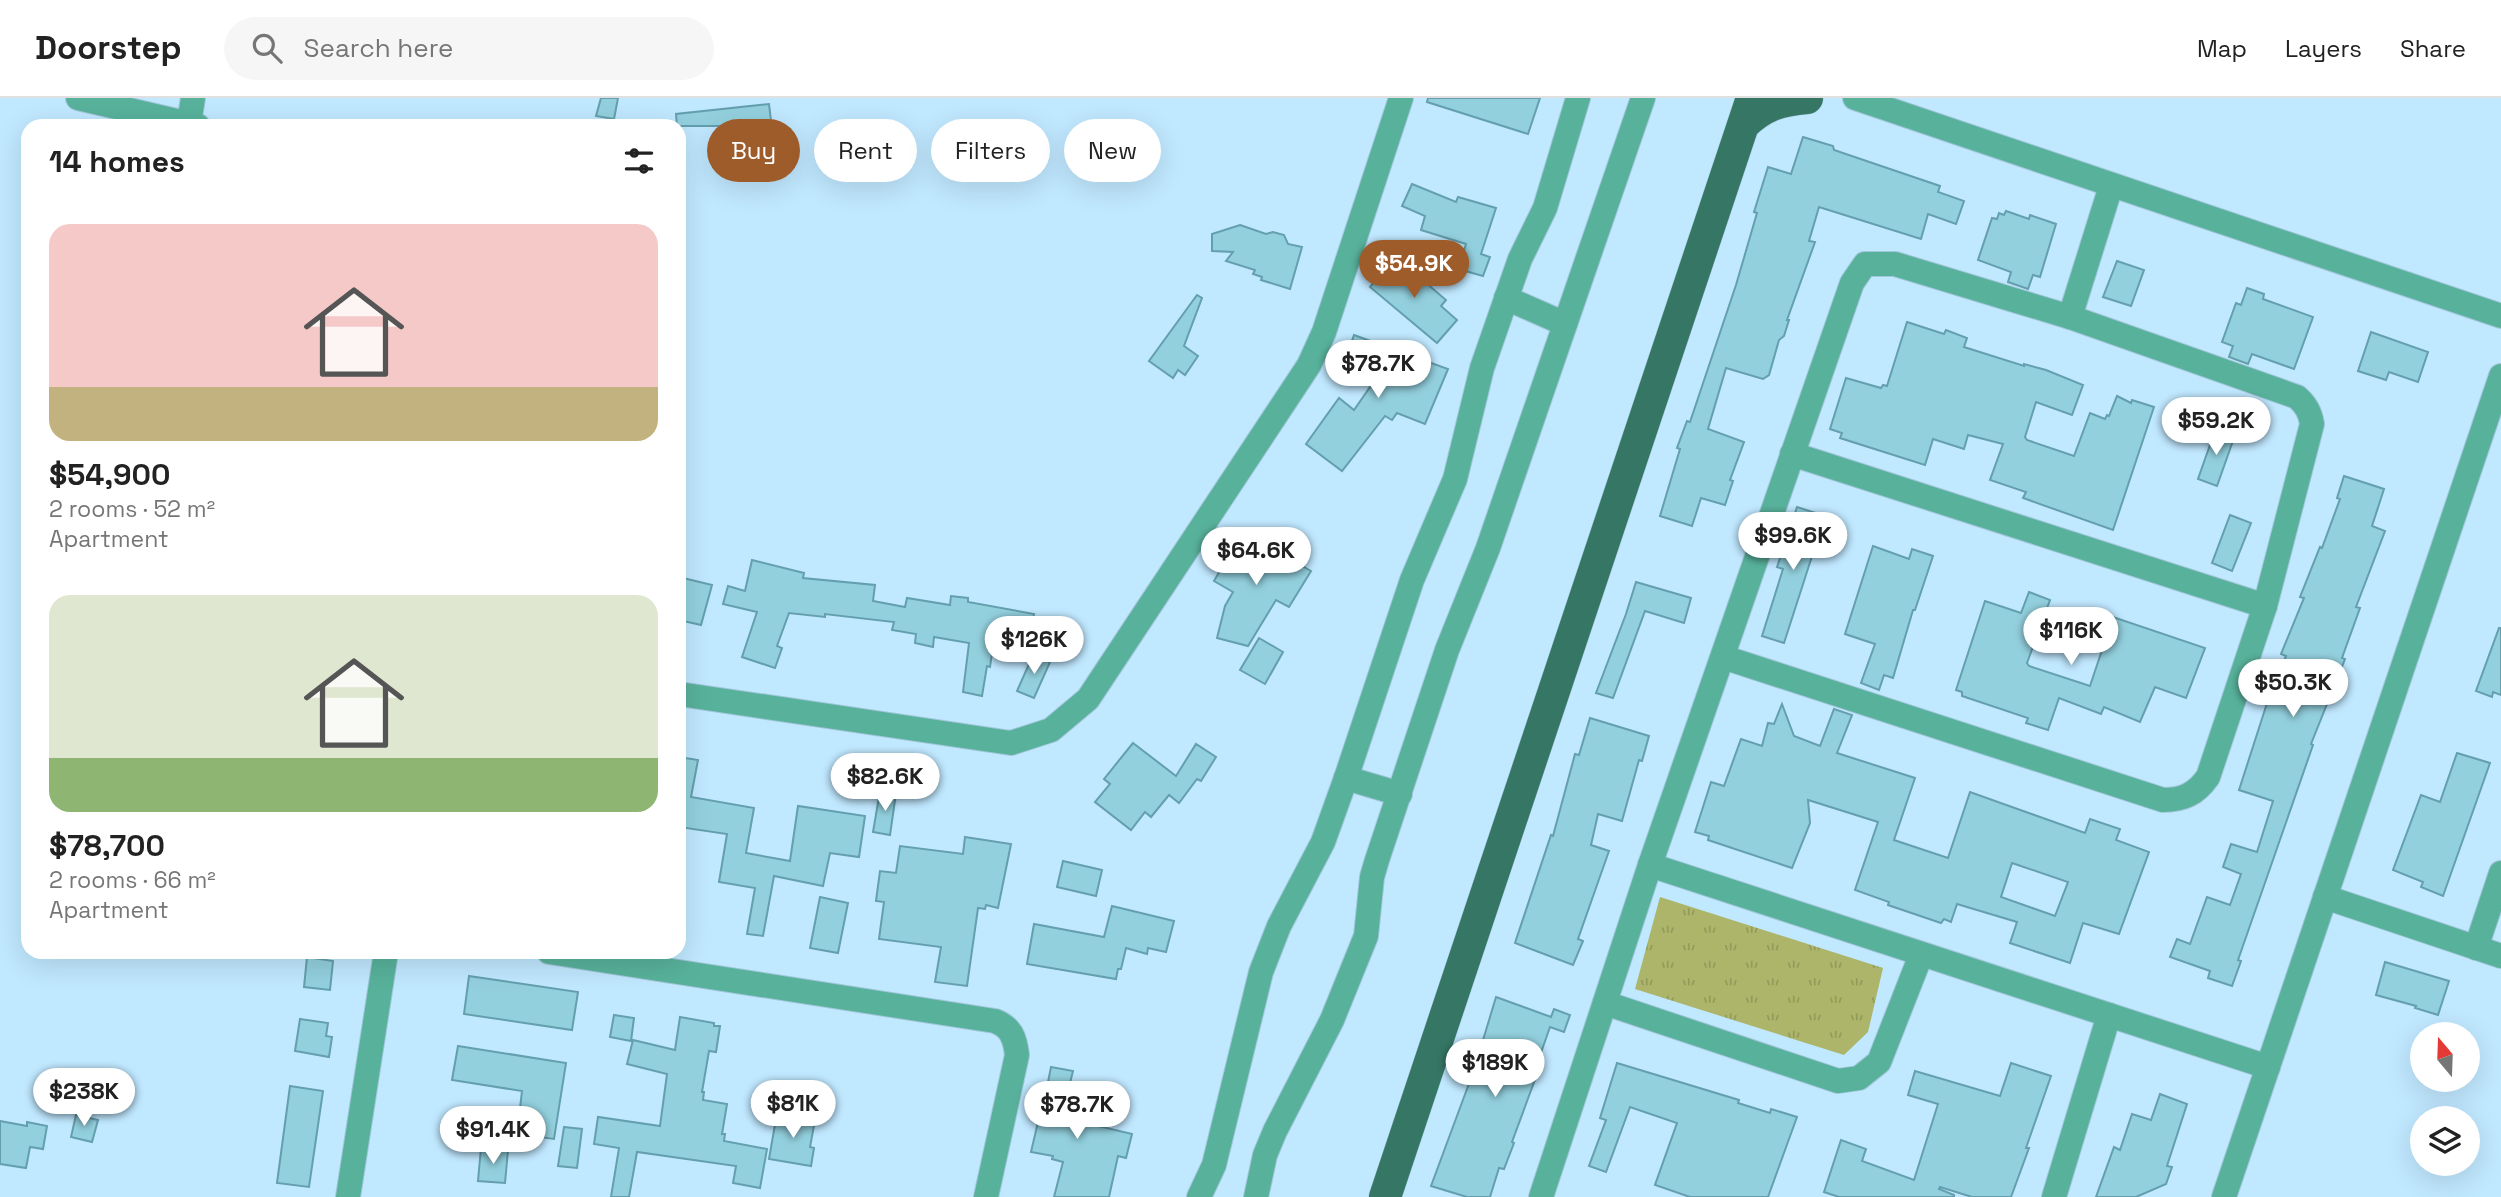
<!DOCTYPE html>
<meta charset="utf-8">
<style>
body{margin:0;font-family:"Space Grotesk",sans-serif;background:#f6f6f6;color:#222;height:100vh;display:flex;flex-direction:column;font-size:26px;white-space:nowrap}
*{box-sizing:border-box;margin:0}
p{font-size:23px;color:#767676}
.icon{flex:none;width:38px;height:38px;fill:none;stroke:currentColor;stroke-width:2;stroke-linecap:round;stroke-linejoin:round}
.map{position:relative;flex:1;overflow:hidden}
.sheet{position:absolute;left:21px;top:21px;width:665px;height:840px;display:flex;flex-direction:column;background:#fff;border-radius:21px;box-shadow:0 7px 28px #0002}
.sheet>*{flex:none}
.top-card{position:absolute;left:707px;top:21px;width:665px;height:63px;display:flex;gap:14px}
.needle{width:46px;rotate:341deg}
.fabs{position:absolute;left:2410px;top:924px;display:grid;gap:14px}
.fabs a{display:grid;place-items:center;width:70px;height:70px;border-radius:50%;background:#fff;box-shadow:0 7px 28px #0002;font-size:35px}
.price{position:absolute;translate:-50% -60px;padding:0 16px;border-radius:24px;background:#fff;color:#222;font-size:23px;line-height:46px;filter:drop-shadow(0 2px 4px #0008)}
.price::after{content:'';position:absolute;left:50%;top:42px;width:21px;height:16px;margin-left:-10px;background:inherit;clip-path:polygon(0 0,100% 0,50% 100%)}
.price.selected{background:#9f5c2b;color:#fff}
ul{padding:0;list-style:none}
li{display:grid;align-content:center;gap:14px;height:371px;padding:0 28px}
li span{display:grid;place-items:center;height:217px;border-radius:21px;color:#555}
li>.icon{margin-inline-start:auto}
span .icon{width:126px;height:126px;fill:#fffc;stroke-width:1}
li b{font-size:30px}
h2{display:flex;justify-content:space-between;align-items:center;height:84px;padding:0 28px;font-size:30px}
.tag{padding:0 24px;border-radius:32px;background:#fff;box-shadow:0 7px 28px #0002;font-size:24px;line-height:63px}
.tag.selected{background:#9f5c2b;color:#fff}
header{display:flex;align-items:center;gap:42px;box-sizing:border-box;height:98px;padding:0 35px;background:#fff;border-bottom:2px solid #e0e0e0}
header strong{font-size:33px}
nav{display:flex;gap:38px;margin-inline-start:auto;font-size:24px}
.search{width:490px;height:63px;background:#f6f6f6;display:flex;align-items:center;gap:18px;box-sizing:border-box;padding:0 24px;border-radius:38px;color:#767676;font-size:26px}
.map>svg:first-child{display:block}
</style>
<header>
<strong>Doorstep</strong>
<div class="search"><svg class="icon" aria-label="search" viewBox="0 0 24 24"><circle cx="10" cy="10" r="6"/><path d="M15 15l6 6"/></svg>Search here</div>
<nav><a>Map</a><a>Layers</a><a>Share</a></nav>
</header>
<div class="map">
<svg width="2501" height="1099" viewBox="0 0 2501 1099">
<defs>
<pattern id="grass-tufts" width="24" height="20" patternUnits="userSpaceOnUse" patternTransform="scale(1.75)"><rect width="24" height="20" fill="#adb56a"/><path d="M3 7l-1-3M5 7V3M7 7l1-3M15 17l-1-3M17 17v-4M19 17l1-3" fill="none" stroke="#939b5b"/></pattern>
</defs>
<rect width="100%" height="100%" fill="#c0e8ff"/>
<path fill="url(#grass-tufts)" d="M 1660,799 L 1883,870 L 1868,934 L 1844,957 L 1635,891 Z"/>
<g fill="#93d0de" stroke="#649fad" stroke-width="2" fill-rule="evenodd">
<path d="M 601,0 L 618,0 L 614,21 L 596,18 Z"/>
<path d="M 1428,0 L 1540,0 L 1528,36 L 1427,4 Z"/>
<path d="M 769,6 L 772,31 L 734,36 L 733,28 L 677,28 L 676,16 Z"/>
<path d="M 1803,39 L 1833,48 L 1834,52 L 1940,88 L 1938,94 L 1964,103 L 1956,126 L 1928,116 L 1921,141 L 1819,109 L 1809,143 L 1815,144 L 1787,222 L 1789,222 L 1784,238 L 1779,242 L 1769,277 L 1763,281 L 1726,270 L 1708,331 L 1744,344 L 1730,382 L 1733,383 L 1725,407 L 1701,400 L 1692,428 L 1660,418 L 1680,351 L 1677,350 L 1687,323 L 1690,324 L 1736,187 L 1757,115 L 1754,114 L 1768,69 L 1791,76 Z"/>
<path d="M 1412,86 L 1456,104 L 1458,99 L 1496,110 L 1481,156 L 1490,159 L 1483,178 L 1458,171 L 1466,146 L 1421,132 L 1425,118 L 1402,108 Z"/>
<path d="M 2006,113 L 2029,121 L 2030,117 L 2056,126 L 2040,179 L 2033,177 L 2028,191 L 2008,184 L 2011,174 L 1978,162 L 1992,120 L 1997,121 L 1999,115 L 2004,117 Z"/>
<path d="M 1240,127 L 1266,136 L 1273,134 L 1284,137 L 1288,146 L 1302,149 L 1290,191 L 1261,182 L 1262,179 L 1253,176 L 1255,172 L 1226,163 L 1233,154 L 1212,153 L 1212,136 Z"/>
<path d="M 1396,159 L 1446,202 L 1441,208 L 1457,222 L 1437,245 L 1370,189 Z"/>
<path d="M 2117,163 L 2144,172 L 2131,208 L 2103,199 Z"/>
<path d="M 2247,190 L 2264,196 L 2263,201 L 2313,219 L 2294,271 L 2252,256 L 2248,266 L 2229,259 L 2233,248 L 2222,244 L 2236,205 L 2241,207 Z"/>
<path d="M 1197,197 L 1202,200 L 1184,248 L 1198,258 L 1185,277 L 1178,272 L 1173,280 L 1149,263 Z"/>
<path d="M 1907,224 L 1944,236 L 1946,232 L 1967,240 L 1964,249 L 2024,268 L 2024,266 L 2046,272 L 2083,287 L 2072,317 L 2036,304 L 2025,339 L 2027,342 L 2074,358 L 2090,315 L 2105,321 L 2107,317 L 2109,318 L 2117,298 L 2131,305 L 2132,302 L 2154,309 L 2113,432 L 2023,400 L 2026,394 L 1990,382 L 2003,346 L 1968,337 L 1964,351 L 1933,341 L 1925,367 L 1840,340 L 1842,335 L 1830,331 L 1846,280 L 1881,290 L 1883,287 L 1887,288 Z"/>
<path d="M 2371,234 L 2428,254 L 2418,284 L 2389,274 L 2386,282 L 2358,273 Z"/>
<path d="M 1354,237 L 1448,271 L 1425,326 L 1397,315 L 1392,322 L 1385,318 L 1342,373 L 1306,346 L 1339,300 L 1354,312 L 1379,276 L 1347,264 L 1347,257 Z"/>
<path d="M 2216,330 L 2235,337 L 2217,388 L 2198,381 Z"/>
<path d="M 2344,378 L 2384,391 L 2372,428 L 2385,433 L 2356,509 L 2360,510 L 2342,560 L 2345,561 L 2311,646 L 2313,647 L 2238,862 L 2241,863 L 2232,888 L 2208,880 L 2210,873 L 2170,859 L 2177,841 L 2190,846 L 2207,799 L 2230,807 L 2241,776 L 2223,769 L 2231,746 L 2257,754 L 2273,703 L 2239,692 L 2268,602 L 2286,558 L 2281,556 L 2304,500 L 2300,499 L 2320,449 L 2322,450 L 2340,401 L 2337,400 Z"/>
<path d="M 1797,409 L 1825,418 L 1784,545 L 1762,538 L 1783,471 L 1777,469 Z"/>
<path d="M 2230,417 L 2251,425 L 2232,473 L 2212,465 Z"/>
<path d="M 1243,434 L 1311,473 L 1289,509 L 1276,502 L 1248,548 L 1217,540 L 1225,508 L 1233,494 L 1214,483 Z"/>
<path d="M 1873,448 L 1909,461 L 1912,451 L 1933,458 L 1915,512 L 1913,512 L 1893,580 L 1884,577 L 1879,592 L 1861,585 L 1875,546 L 1845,536 Z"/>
<path d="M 752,462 L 804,475 L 803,480 L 875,487 L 873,503 L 905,509 L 907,500 L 950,507 L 951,498 L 968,500 L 968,504 L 1034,516 L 1027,554 L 993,548 L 990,569 L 987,568 L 982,598 L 963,594 L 969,545 L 934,539 L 933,549 L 915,545 L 916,536 L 892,532 L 894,524 L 825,516 L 825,519 L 789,515 L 777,548 L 782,550 L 775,570 L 742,559 L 757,514 L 723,506 L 728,488 L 745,493 Z"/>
<path d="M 679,479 L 712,487 L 701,527 L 679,522 Z"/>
<path d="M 1636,484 L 1691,500 L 1684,525 L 1645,513 L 1613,600 L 1596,595 L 1626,516 Z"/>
<path d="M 2029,494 L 2050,502 L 2027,565 L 2029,568 L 2090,588 L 2113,519 L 2205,550 L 2186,600 L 2155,589 L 2140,624 L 2104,609 L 2101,616 L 2059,600 L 2048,632 L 2026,625 L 2028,620 L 1962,598 L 1962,594 L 1956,592 L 1985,503 L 2021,515 Z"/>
<path d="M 2499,530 L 2501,530 L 2501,597 L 2493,594 L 2492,599 L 2476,593 Z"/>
<path d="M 1259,540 L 1283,554 L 1265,586 L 1240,572 Z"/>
<path d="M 1033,557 L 1050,564 L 1034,600 L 1017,593 Z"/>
<path d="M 1782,606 L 1794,638 L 1820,648 L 1834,611 L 1852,617 L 1837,655 L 1915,680 L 1894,742 L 1948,760 L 1970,694 L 2085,735 L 2090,721 L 2120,731 L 2116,742 L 2149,754 L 2119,836 L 2083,825 L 2070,865 L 2010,845 L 2017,824 L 1957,806 L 1951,824 L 1944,821 L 1941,825 L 1888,807 L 1889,804 L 1855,792 L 1878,724 L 1808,702 L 1810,725 L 1792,770 L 1708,742 L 1709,738 L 1695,734 L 1711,684 L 1724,688 L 1741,641 L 1762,648 L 1768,625 L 1774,626 ZM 2012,765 L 2068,784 L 2055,818 L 2001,799 Z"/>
<path d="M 1590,620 L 1649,638 L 1642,663 L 1639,662 L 1622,723 L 1598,716 L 1591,747 L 1609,753 L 1578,841 L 1583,843 L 1573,867 L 1515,845 L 1551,737 L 1553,738 L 1575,656 L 1579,657 Z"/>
<path d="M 1133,645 L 1176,678 L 1196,646 L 1216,659 L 1201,683 L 1197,681 L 1179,705 L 1169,697 L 1151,719 L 1145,714 L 1131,732 L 1095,704 L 1110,686 L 1104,681 Z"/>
<path d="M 2457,655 L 2490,665 L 2443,798 L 2421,789 L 2423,784 L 2393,772 L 2421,697 L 2440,704 Z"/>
<path d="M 679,659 L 698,662 L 691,699 L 754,710 L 746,755 L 790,763 L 798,708 L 865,718 L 859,759 L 830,755 L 823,788 L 774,778 L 763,838 L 747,836 L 755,790 L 719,784 L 727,736 L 679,729 Z"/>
<path d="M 880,693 L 896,695 L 890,737 L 873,734 Z"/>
<path d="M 965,739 L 1011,746 L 998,810 L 986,807 L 985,811 L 978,810 L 967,888 L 935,884 L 941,849 L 879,841 L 884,804 L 876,803 L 880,773 L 896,775 L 900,748 L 963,756 Z"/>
<path d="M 1063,763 L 1102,772 L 1096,798 L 1057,789 Z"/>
<path d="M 820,799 L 848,805 L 838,855 L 810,850 Z"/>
<path d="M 1112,808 L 1174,823 L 1166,854 L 1148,850 L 1147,856 L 1126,850 L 1121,871 L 1118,871 L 1116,881 L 1027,866 L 1034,826 L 1104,839 Z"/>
<path d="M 307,859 L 333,863 L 330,892 L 304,889 Z"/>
<path d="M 2385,864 L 2449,883 L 2438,917 L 2415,910 L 2416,908 L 2376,897 Z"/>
<path d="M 469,878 L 578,894 L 572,932 L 464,916 Z"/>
<path d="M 1496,899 L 1551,919 L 1554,911 L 1570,917 L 1564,934 L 1550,929 L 1537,966 L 1540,968 L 1512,1044 L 1514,1045 L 1504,1071 L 1499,1070 L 1490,1099 L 1467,1099 L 1431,1088 L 1474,972 Z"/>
<path d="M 614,917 L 634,920 L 631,943 L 610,939 Z"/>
<path d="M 680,919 L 714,925 L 714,928 L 720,928 L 716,954 L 709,953 L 702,994 L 704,994 L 703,1002 L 727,1006 L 722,1036 L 725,1036 L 724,1043 L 767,1051 L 760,1090 L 733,1085 L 736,1068 L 637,1054 L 629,1099 L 611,1099 L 619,1050 L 594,1046 L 598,1019 L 660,1028 L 667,976 L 627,966 L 633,942 L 675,952 Z"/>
<path d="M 300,921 L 328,925 L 326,938 L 332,939 L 329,959 L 295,953 Z"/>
<path d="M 458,948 L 566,965 L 554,1041 L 517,1036 L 522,993 L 452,982 Z"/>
<path d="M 1617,965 L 1739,1002 L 1738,1005 L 1770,1015 L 1771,1011 L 1797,1019 L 1768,1099 L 1690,1099 L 1655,1087 L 1677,1025 L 1630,1009 L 1606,1074 L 1589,1068 L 1606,1022 L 1600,1020 Z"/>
<path d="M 2011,965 L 2051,978 L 2026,1050 L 2029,1050 L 2011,1099 L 1972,1099 L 1940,1089 L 1939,1091 L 1954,1097 L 1954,1099 L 1839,1099 L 1824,1094 L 1841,1042 L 1866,1051 L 1862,1063 L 1914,1082 L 1938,1006 L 1908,997 L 1915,973 L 2000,998 Z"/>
<path d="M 1051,969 L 1073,973 L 1070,985 L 1084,988 L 1077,1023 L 1132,1036 L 1126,1060 L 1118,1058 L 1109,1099 L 1054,1099 L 1063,1064 L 1052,1061 L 1053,1058 L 1031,1054 L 1038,1024 L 1040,1025 Z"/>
<path d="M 290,988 L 323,993 L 309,1089 L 277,1085 Z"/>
<path d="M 2160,996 L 2187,1006 L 2167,1068 L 2172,1069 L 2166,1086 L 2136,1099 L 2096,1099 L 2114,1049 L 2120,1052 L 2132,1016 L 2151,1022 Z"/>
<path d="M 777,1015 L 815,1022 L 810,1049 L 814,1050 L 811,1068 L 769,1061 Z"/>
<path d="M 76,1017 L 98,1022 L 92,1044 L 71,1039 Z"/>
<path d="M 0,1023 L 27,1028 L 27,1024 L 47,1028 L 43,1051 L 30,1049 L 26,1070 L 0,1066 Z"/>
<path d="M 564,1029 L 582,1031 L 577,1070 L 558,1068 Z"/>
<path d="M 481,1050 L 508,1052 L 505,1085 L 478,1083 Z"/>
</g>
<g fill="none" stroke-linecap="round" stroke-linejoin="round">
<g stroke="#a2c6db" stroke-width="26">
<g id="minor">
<path d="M 78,0 L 198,28"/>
<path d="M 1855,0 L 2501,218"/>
<path d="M 189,25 L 193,0"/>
<path d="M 1506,200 L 1565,226"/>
<path d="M 2070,219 L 2111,88"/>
<path d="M 1792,356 L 2265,508"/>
<path d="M 679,596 L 1011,645 L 1051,632 L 1088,601 L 1309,267 L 1324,234 L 1401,0"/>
<path d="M 1346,680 L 1400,696"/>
<path d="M 1650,767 L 2268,969"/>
<path d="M 2325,799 L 2501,858"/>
<path d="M 2476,850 L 2501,775"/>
<path d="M 549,854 L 995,923 C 1011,929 1015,940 1017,957 L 986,1099"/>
<path d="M 1605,905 L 1838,983 L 1859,980 L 1879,964 L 1921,857"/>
<path d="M 348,1099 L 386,854"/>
<path d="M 1199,1099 L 1214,1067 L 1261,874 L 1279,828 L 1323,744 L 1346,680 L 1412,482 L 1455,381 L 1482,270 L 1520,161 L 1545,110 L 1578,0"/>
<path d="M 1256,1099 L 1265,1057 L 1275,1033 L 1332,922 L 1366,838 L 1372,779 L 1377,762 L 1447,552 L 1488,450 L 1643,0"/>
<path d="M 1541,1099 L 1650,767 L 1852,185 L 1865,166 L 1895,166 L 2070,219 L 2297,299 C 2306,307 2310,314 2312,326 L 2265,508 L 2208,679 C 2196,696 2183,702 2163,702 L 1723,559"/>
<path d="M 2054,1099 L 2109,917"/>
<path d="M 2224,1099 L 2501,278"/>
</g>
</g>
<g stroke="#a2c6db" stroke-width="33">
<g id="major">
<path d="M 1744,26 C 1763,8 1780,2 1807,0"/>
<path d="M 1385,1099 L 1752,0"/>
</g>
</g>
<use href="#minor" stroke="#58b29b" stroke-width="24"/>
<use href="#major" stroke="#367665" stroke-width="32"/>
</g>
</svg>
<div class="fabs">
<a><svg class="needle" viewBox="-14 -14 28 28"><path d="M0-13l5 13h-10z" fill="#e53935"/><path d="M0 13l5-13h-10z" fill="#767676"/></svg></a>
<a><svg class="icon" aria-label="layers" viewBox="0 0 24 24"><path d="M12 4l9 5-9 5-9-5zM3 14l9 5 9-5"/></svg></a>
</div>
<b class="price selected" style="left:1414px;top:202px">$54.9K</b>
<b class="price" style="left:1378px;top:302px">$78.7K</b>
<b class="price" style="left:2216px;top:359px">$59.2K</b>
<b class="price" style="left:1793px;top:474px">$99.6K</b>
<b class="price" style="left:1256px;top:489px">$64.6K</b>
<b class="price" style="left:2071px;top:569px">$116K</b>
<b class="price" style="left:1034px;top:578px">$126K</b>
<b class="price" style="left:2293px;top:621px">$50.3K</b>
<b class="price" style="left:885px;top:715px">$82.6K</b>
<b class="price" style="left:1495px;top:1001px">$189K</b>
<b class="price" style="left:84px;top:1030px">$238K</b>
<b class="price" style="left:793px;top:1042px">$81K</b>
<b class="price" style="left:1077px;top:1043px">$78.7K</b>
<b class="price" style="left:493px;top:1068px">$91.4K</b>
<div class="top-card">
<a class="tag selected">Buy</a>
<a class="tag">Rent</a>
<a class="tag">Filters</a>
<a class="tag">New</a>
</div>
<section class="sheet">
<h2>14 homes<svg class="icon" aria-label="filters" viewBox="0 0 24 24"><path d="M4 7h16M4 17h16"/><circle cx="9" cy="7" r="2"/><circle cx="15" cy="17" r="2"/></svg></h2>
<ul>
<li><span style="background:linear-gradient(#f6c9c9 75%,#c2b280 0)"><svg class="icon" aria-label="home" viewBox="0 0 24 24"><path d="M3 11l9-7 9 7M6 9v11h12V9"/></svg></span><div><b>$54,900</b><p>2 rooms · 52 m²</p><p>Apartment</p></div></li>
<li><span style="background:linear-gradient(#dfe7d0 75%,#8fb573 0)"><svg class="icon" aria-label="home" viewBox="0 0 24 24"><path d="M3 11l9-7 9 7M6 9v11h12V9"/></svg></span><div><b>$78,700</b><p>2 rooms · 66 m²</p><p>Apartment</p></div></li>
</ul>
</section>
</div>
